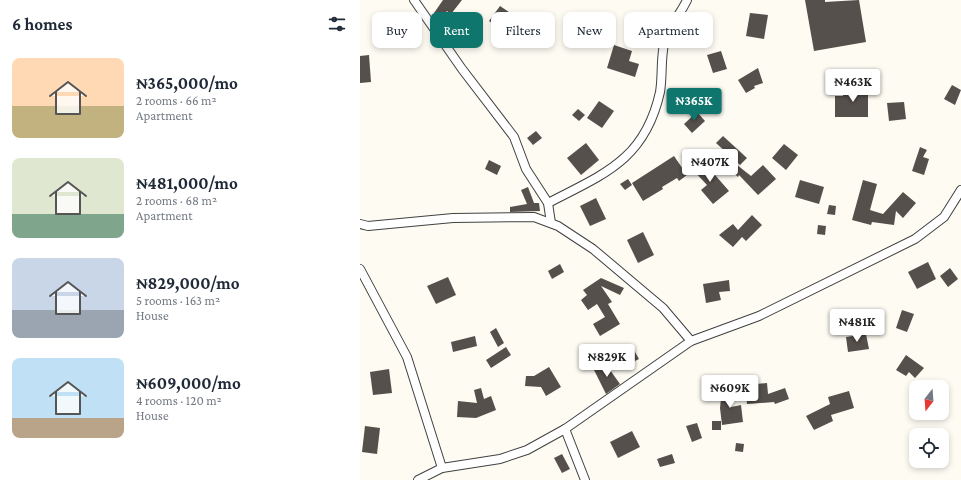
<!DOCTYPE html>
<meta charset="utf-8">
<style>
body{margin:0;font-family:"Crimson Pro",serif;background:#f6f6f7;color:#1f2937;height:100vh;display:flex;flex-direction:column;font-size:15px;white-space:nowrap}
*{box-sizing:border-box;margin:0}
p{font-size:13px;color:#747a83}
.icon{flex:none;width:22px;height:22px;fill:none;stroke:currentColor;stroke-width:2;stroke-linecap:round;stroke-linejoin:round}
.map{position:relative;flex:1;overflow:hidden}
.side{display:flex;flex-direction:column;background:#fff;width:360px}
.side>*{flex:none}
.banner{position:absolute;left:12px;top:12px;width:380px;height:36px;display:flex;gap:8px}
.needle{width:26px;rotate:197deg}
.controls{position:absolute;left:549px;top:380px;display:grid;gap:8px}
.controls a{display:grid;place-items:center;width:40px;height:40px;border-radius:8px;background:#fff;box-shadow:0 2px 6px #0003;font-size:20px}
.price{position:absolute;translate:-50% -34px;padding:0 9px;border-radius:4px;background:#fff;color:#222;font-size:13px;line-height:26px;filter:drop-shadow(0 1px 2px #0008)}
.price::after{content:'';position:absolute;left:50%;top:24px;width:12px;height:9px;margin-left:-6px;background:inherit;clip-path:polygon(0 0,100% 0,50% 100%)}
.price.active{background:#0f766e;color:#fff}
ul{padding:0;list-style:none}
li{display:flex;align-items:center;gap:12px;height:100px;padding:0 12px}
li span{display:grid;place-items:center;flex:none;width:112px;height:80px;border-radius:8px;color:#555}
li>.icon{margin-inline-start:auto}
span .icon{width:48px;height:48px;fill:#fffc;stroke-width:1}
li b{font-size:17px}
h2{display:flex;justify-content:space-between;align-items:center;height:48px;padding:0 12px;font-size:17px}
.chip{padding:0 14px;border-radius:8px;background:#fff;box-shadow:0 2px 6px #0003;font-size:14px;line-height:36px}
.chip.active{background:#0f766e;color:#fff}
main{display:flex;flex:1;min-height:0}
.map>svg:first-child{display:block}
</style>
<main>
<section class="side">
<h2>6 homes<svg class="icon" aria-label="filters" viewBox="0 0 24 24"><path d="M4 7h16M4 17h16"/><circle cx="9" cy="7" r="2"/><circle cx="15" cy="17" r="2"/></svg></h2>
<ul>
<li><span style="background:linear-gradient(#ffd9b3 60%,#c2b280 0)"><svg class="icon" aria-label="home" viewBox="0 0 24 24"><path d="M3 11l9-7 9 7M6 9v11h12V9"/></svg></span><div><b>₦365,000/mo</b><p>2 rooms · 66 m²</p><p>Apartment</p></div></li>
<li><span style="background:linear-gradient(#dfe7d0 70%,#7fa58c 0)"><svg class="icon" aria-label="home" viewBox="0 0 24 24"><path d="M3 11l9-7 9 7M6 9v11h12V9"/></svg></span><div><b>₦481,000/mo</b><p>2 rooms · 68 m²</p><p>Apartment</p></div></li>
<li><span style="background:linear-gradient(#c9d6e8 65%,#9aa5b1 0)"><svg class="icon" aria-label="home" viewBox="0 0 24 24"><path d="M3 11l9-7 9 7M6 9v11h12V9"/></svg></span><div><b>₦829,000/mo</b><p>5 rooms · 163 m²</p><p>House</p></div></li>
<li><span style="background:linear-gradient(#bfe0f5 75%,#b9a48a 0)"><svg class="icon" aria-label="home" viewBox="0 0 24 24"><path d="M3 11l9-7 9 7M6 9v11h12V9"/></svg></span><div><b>₦609,000/mo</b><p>4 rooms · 120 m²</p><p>House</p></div></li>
</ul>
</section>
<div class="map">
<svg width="601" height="480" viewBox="0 0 601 480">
<rect width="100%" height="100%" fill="#fdfbf2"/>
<g fill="#56504c">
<path d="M 83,0 L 102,0 L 91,14 L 87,11 L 81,18 L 74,13 Z"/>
<path d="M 445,0 L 465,0 L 465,2 L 499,0 L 506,42 L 454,51 Z"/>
<path d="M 140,6 L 159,19 L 148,34 L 129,21 Z"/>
<path d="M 390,13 L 408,15 L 404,39 L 386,36 Z"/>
<path d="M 254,45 L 272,51 L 269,61 L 279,64 L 275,77 L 247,68 Z"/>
<path d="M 361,51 L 367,69 L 353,73 L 347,55 Z"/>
<path d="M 9,55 L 11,82 L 0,83 L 0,56 Z"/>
<path d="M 398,68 L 403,83 L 394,86 L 395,88 L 386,93 L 378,80 Z"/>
<path d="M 592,85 L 601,90 L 595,105 L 584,99 Z"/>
<path d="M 497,87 L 508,87 L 508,117 L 475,117 L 475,96 L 483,96 L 483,89 L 497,89 Z"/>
<path d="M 239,101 L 254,111 L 242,128 L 227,118 Z"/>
<path d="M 544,102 L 546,119 L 529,121 L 527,103 Z"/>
<path d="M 218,109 L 225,115 L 219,121 L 212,115 Z"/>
<path d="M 337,112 L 345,121 L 332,133 L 324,124 Z"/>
<path d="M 176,131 L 182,138 L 173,145 L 167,138 Z"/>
<path d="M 363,136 L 387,158 L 380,165 L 356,143 Z"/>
<path d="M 226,143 L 239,160 L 221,175 L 207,158 Z"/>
<path d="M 424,144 L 438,155 L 426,170 L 412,158 Z"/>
<path d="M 560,147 L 567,150 L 563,157 L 569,159 L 564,175 L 552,171 Z"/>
<path d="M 314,156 L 327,175 L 319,181 L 317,178 L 302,187 L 303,189 L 283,201 L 272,183 Z"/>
<path d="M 129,160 L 141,166 L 137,175 L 125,169 Z"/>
<path d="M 342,160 L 369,191 L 353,204 L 341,190 L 347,185 L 332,169 Z"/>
<path d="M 372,161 L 391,176 L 403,165 L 416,179 L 398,195 L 379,175 L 378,177 L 371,171 L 373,168 L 369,164 Z"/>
<path d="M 268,179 L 272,185 L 265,190 L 260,184 Z"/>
<path d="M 440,180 L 464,187 L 459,204 L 435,197 Z"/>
<path d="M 503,180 L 517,184 L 510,210 L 523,214 L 543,192 L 556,203 L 543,218 L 536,211 L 534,225 L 512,222 L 511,225 L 492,220 Z"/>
<path d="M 168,187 L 174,203 L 179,203 L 180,211 L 150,212 L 150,207 L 167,204 L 161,190 Z"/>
<path d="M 236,198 L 246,219 L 230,226 L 220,206 Z"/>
<path d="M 469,205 L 476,206 L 475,215 L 467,214 Z"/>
<path d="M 392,215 L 402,225 L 386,241 L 382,237 L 373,247 L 359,235 L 373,224 L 378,230 Z"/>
<path d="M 458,225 L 466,226 L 465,235 L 457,234 Z"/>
<path d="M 283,232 L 294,255 L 278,263 L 267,240 Z"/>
<path d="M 568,262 L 576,279 L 557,289 L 548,272 Z"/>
<path d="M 200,264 L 204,272 L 192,279 L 188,271 Z"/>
<path d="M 590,268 L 598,279 L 588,287 L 580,276 Z"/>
<path d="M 88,277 L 96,295 L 76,304 L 67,286 Z"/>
<path d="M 241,278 L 264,288 L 260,295 L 241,286 L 252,302 L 248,304 L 260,324 L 240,336 L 233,324 L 245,317 L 237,304 L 228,310 L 221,300 L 227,295 L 223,290 Z"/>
<path d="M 369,280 L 370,291 L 359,292 L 361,300 L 346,303 L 343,284 Z"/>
<path d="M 542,310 L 554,314 L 547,332 L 536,328 Z"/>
<path d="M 136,328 L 144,343 L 138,347 L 130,332 Z"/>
<path d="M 506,334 L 509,349 L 488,352 L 486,337 Z"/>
<path d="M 115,336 L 117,346 L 93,352 L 91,342 Z"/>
<path d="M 271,345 L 279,359 L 269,364 L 261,351 Z"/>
<path d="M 146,347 L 151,355 L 131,368 L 126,360 Z"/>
<path d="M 546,355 L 564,368 L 555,378 L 549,372 L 546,376 L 536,370 Z"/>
<path d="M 245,363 L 260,384 L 246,394 L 234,370 Z"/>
<path d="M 189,367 L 201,387 L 186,396 L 181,387 L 165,386 L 166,376 L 174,376 Z"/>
<path d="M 29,369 L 32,393 L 13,395 L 10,372 Z"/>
<path d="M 407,383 L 408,394 L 425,388 L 429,399 L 415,404 L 414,402 L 387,404 L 385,385 Z"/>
<path d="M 121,388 L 124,399 L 131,396 L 136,410 L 116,418 L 97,417 L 98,401 L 117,403 L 114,390 Z"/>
<path d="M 362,388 L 372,388 L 371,407 L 381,405 L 383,422 L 362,425 L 360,408 Z"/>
<path d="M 489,391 L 494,408 L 471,415 L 473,421 L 454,430 L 446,416 L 470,404 L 468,397 Z"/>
<rect x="352" y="421" width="9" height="9"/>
<path d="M 337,423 L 342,438 L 332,442 L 326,426 Z"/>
<path d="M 5,426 L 20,428 L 17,454 L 2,452 Z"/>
<path d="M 272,431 L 280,447 L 258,458 L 250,442 Z"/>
<path d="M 376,443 L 384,444 L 383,452 L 375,451 Z"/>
<path d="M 202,454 L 210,469 L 202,473 L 194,458 Z"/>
<path d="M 312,454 L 315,463 L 300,467 L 297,459 Z"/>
</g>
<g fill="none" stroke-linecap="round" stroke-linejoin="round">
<g stroke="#414141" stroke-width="10">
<g id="street">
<path d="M 54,0 L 102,69 L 154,137 L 166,169 L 188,203 L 191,223"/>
<path d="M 188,203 C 244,174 285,160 300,92 C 303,75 300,52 306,37 C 311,24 321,13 327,0"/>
<path d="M 0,224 L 8,226 L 93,218 L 174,217 L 198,226 L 233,249 L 303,308 L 331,341"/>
<path d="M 0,269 L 47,357 L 82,468"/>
<path d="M 205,429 L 225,480"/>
<path d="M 58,480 L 82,468 L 140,459 L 167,450 L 205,429 L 331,341 L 399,316 L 555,239 L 584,217 L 601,190"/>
</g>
</g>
<use href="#street" stroke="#fff" stroke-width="8"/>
</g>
</svg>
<div class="controls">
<a><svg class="needle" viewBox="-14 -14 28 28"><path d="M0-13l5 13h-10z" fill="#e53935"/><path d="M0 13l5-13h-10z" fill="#747a83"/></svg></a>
<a><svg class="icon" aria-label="locate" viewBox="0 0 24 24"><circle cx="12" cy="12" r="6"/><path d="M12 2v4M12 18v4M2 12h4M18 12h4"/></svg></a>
</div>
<b class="price" style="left:493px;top:103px">₦463K</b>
<b class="price active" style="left:334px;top:122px">₦365K</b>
<b class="price" style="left:350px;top:183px">₦407K</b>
<b class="price" style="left:497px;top:343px">₦481K</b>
<b class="price" style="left:247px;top:378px">₦829K</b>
<b class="price" style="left:370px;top:409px">₦609K</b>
<div class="banner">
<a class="chip">Buy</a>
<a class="chip active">Rent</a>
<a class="chip">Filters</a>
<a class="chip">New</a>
<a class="chip">Apartment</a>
</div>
</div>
</main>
